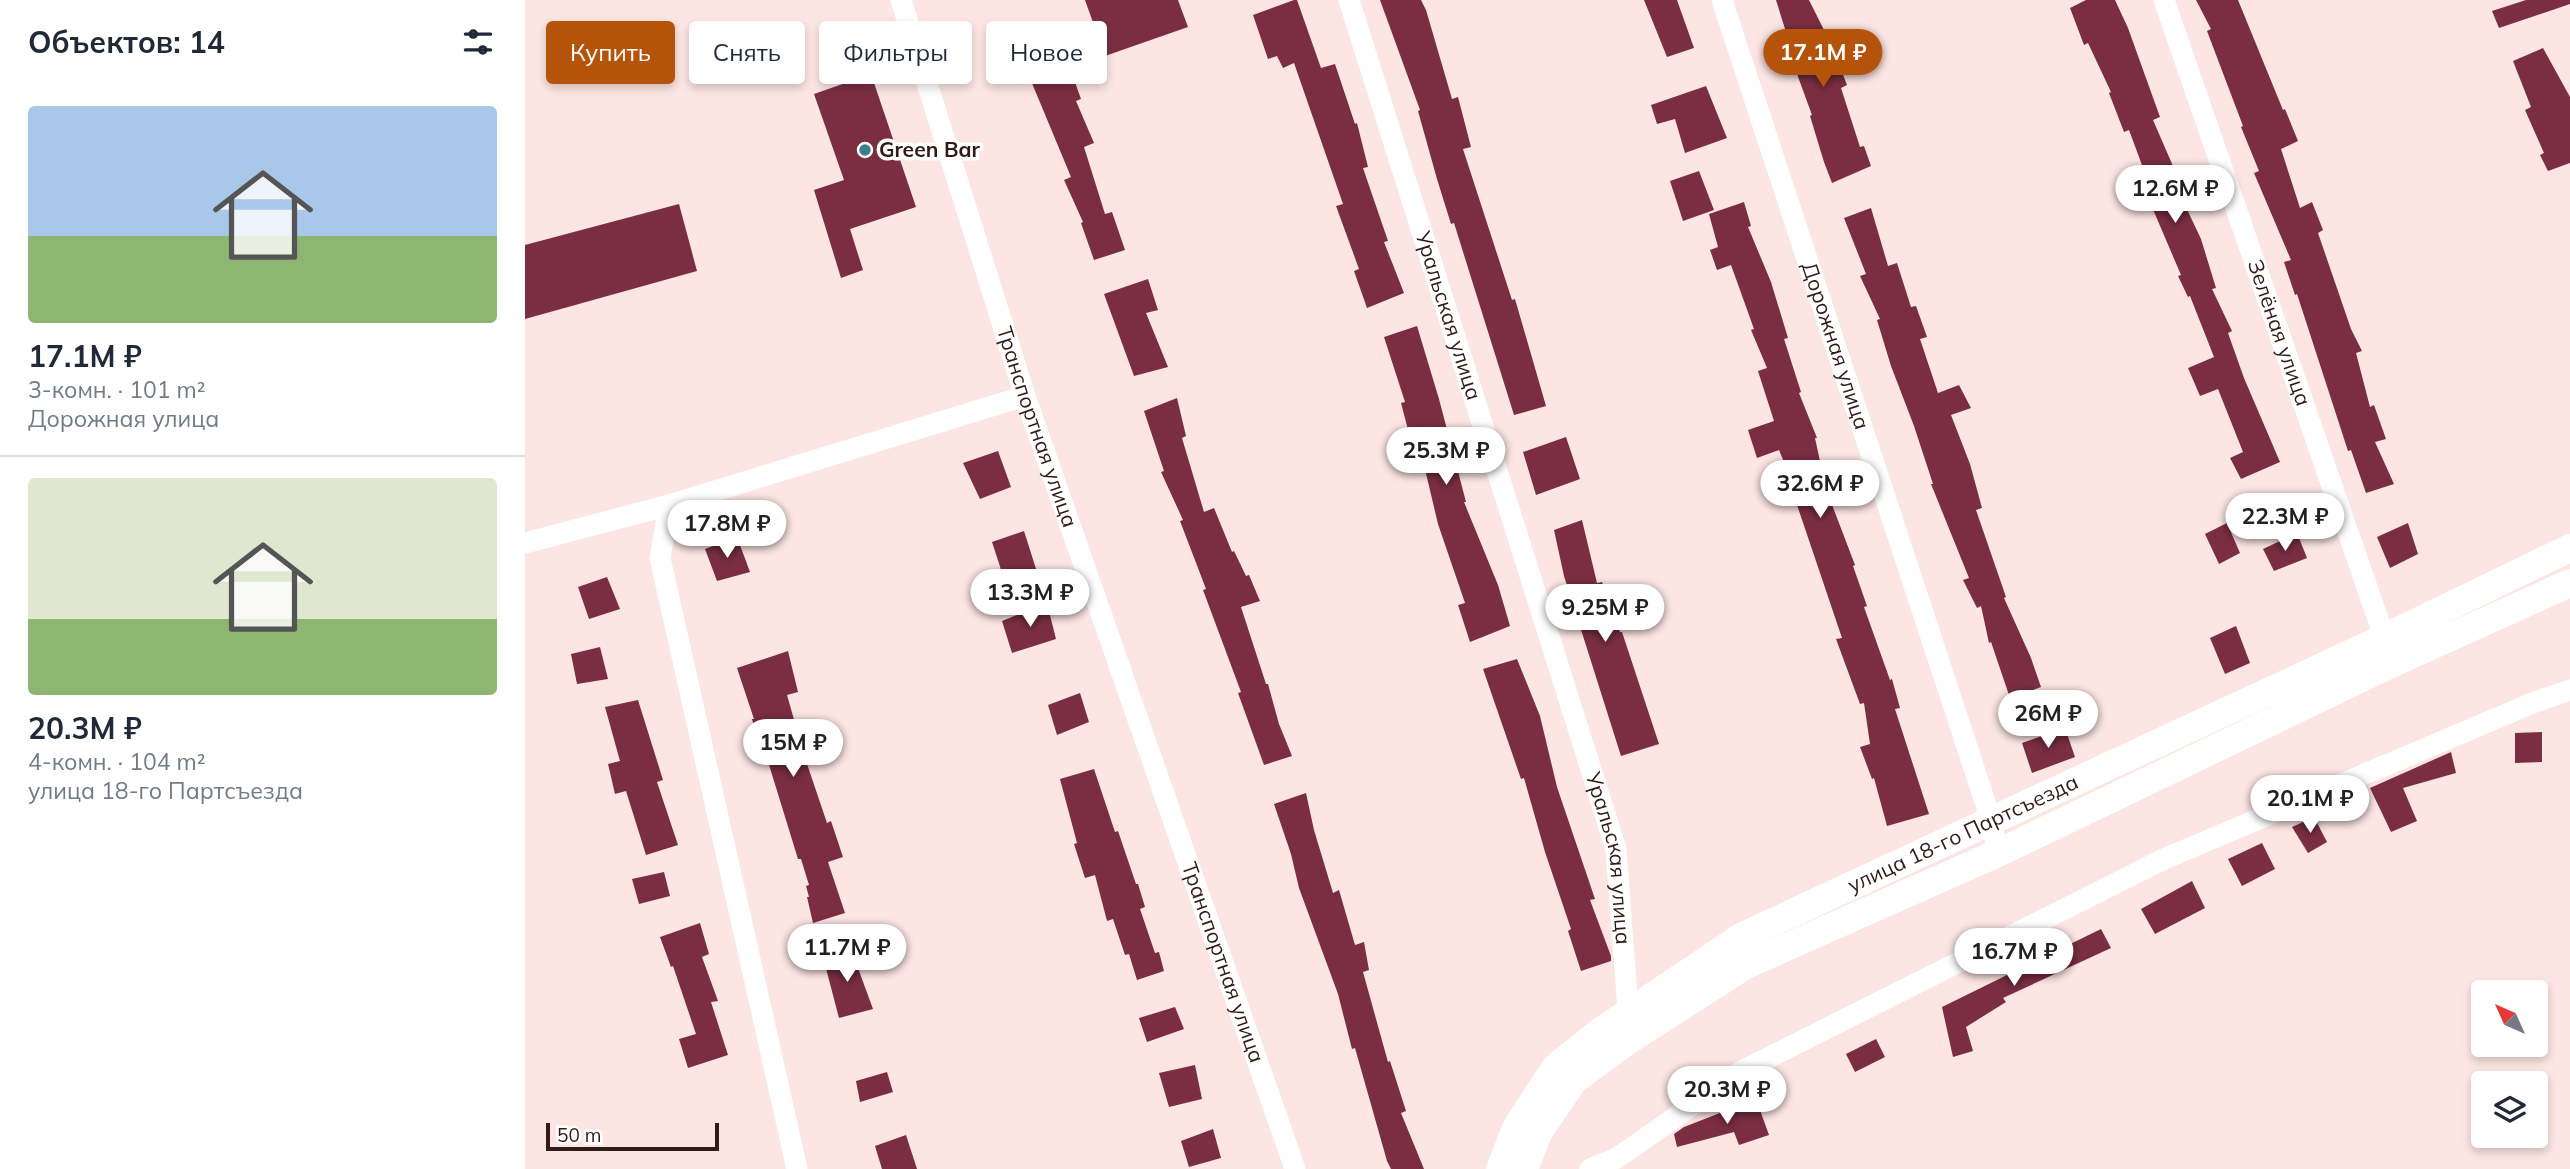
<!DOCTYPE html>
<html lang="ru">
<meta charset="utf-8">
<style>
body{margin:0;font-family:Mulish,sans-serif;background:#f6f6f7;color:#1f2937;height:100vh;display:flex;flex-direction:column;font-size:26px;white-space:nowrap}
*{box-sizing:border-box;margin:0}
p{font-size:23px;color:#747a83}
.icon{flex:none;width:38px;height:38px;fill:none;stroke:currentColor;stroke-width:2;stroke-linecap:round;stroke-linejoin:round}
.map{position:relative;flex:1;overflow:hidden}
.panel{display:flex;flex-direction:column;background:#fff;width:525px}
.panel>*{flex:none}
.top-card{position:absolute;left:21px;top:21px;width:665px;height:63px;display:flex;gap:14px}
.needle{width:46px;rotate:315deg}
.buttons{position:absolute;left:1946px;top:980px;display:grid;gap:14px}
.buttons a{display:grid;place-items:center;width:77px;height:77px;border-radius:7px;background:#fff;box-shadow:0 4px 10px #0003;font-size:35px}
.scale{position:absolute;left:21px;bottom:18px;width:173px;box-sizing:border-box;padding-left:7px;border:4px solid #2f1b19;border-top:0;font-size:19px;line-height:24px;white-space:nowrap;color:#2f1b19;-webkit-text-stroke:5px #fff;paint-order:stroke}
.price{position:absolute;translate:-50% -60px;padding:0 16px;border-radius:24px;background:#fff;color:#222;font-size:23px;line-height:46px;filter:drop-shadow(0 2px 4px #0008)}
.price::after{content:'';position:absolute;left:50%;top:42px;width:21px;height:16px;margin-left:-10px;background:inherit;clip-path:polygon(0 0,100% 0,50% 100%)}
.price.selected{background:#b45309;color:#fff}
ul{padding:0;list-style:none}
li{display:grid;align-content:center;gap:14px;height:371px;padding:0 28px}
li+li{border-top:2px solid #e0e1e3}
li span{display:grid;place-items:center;height:217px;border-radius:7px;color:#555}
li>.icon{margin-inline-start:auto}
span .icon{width:126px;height:126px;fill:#fffc;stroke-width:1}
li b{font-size:30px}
h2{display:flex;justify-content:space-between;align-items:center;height:84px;padding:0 28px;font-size:30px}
.tag{padding:0 24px;border-radius:7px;background:#fff;box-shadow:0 4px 10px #0003;font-size:24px;line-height:63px}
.tag.selected{background:#b45309;color:#fff}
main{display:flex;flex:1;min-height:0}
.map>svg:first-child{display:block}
</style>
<main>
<section class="panel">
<h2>Объектов: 14<svg class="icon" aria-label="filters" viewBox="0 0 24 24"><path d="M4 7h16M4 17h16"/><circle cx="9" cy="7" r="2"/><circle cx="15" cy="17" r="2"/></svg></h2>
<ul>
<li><span style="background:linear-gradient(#a9c7e8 60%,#8fb573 0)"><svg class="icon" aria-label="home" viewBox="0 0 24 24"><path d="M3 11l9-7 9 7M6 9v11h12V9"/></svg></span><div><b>17.1M ₽</b><p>3-комн. · 101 m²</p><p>Дорожная улица</p></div></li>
<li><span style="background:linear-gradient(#dfe7d0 65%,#8fb573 0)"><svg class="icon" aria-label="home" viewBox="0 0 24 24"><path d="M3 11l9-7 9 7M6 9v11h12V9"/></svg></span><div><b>20.3M ₽</b><p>4-комн. · 104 m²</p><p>улица 18-го Партсъезда</p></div></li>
</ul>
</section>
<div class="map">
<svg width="2045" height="1169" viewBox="0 0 2045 1169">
<rect width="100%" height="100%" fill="#fce5e2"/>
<g fill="#7b2e42">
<path d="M 560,0 L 653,0 L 663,27 L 580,56 Z"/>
<path d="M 769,0 L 772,0 L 796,68 L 810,64 L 830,124 L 832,123 L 843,167 L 838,168 L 863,241 L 859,242 L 879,293 L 842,308 L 829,271 L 834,269 L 811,206 L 818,204 L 769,63 L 758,68 L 752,56 L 743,59 L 728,15 Z"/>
<path d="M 855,0 L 896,0 L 901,10 L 927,99 L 933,97 L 946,147 L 938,149 L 987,300 L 990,299 L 1021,406 L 989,415 L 929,223 L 926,224 L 912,179 L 893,111 L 895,110 Z"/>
<path d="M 1119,0 L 1152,0 L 1169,48 L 1142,57 Z"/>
<path d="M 1251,0 L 1284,0 L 1306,44 L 1322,85 L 1316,88 L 1335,147 L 1339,146 L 1346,166 L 1307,183 L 1299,162 L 1285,116 L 1287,115 L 1272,74 L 1276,72 L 1257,34 L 1261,32 Z"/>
<path d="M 1561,0 L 1590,0 L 1603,28 L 1635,117 L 1628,120 L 1651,173 L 1655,172 L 1665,201 L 1659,203 L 1676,239 L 1691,288 L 1687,289 L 1707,331 L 1703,333 L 1719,378 L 1755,462 L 1716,479 L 1705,458 L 1718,452 L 1693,389 L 1675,396 L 1663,368 L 1689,357 L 1665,296 L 1663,297 L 1653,276 L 1656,275 L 1618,186 L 1624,184 L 1604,130 L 1599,132 L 1584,93 L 1586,92 L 1563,43 L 1559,45 L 1545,8 Z"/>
<path d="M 1671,0 L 1713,0 L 1758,110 L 1760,109 L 1773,141 L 1756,149 L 1775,208 L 1787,202 L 1798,230 L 1793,233 L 1826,329 L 1837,351 L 1831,353 L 1845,407 L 1849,405 L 1861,439 L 1850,442 L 1869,484 L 1841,493 L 1826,450 L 1823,451 L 1772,294 L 1770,295 L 1759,262 L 1766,260 L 1729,173 L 1734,171 L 1716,127 L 1718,126 L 1682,31 L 1686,29 Z"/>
<path d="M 2001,0 L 2045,0 L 2045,4 L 1974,28 L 1967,11 Z"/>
<path d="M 2018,48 L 2045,97 L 2045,163 L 2023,171 L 2015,155 L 2019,153 L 2000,110 L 2006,107 L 1988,61 Z"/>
<path d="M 542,60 L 556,99 L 551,101 L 569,143 L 559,147 L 580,214 L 587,212 L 600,250 L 569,260 L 556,223 L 558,222 L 539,180 L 546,177 L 504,76 Z"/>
<path d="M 346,74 L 391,207 L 325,229 L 338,270 L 316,278 L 289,190 L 319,180 L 289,94 Z"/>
<path d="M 1181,86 L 1202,138 L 1160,153 L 1150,119 L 1132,124 L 1126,105 Z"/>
<path d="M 1174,171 L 1189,210 L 1158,221 L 1145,181 Z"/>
<path d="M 1219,202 L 1226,226 L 1223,227 L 1246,282 L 1263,338 L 1259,339 L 1276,392 L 1274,393 L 1292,438 L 1290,438 L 1301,489 L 1330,565 L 1328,566 L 1342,606 L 1339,607 L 1365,680 L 1367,679 L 1375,708 L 1370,709 L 1404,814 L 1362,826 L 1349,778 L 1347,779 L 1335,747 L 1345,744 L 1339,703 L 1335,704 L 1311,639 L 1317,638 L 1270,499 L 1274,498 L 1254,450 L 1232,458 L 1223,430 L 1249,421 L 1233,371 L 1242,368 L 1226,330 L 1229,329 L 1206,265 L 1192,270 L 1185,250 L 1193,247 L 1184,214 Z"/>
<path d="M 154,204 L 172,271 L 0,319 L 0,245 Z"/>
<path d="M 1346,208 L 1363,266 L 1372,263 L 1386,307 L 1391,306 L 1402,337 L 1395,339 L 1413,393 L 1434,385 L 1446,408 L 1426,415 L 1445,464 L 1457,508 L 1451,510 L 1481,597 L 1479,598 L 1506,658 L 1516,687 L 1485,698 L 1466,642 L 1464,643 L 1456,606 L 1452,608 L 1438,580 L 1444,578 L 1406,484 L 1408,484 L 1389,426 L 1366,366 L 1352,320 L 1355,319 L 1335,276 L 1341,274 L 1319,218 Z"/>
<path d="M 623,279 L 633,310 L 621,313 L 643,367 L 609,376 L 579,294 Z"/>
<path d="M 892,326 L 914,399 L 941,502 L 939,502 L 973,585 L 985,626 L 945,642 L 933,605 L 940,603 L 913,524 L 894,444 L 887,445 L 876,403 L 880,402 L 859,337 Z"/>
<path d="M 652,398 L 661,436 L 657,438 L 679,512 L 689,508 L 707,552 L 709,551 L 721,576 L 724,575 L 735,601 L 716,607 L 741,684 L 743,684 L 754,724 L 767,756 L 739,765 L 713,693 L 716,692 L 678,590 L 681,589 L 655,521 L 658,520 L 636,472 L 639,471 L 619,411 Z"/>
<path d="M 1041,437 L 1055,479 L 1011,495 L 998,452 Z"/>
<path d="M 473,451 L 486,487 L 455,499 L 438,463 Z"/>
<path d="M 1057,520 L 1072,583 L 1077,582 L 1095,632 L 1097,632 L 1134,744 L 1096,756 L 1039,576 L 1029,530 Z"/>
<path d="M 1702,523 L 1715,553 L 1694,564 L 1680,534 Z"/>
<path d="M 1883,523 L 1893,554 L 1865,568 L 1852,537 Z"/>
<path d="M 499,531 L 512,572 L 480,582 L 467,542 Z"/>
<path d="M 1772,533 L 1782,558 L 1749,571 L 1738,549 Z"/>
<path d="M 212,537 L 225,572 L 192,581 L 180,549 Z"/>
<path d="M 82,577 L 95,609 L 64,619 L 53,587 Z"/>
<path d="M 522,603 L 531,639 L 487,653 L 477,621 Z"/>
<path d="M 1711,626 L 1725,663 L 1700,674 L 1685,638 Z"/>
<path d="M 75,647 L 83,679 L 52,684 L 46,654 Z"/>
<path d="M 263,651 L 273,692 L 262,695 L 280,758 L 302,823 L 306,821 L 318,857 L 303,862 L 320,913 L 288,923 L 282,897 L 284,897 L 281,886 L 284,885 L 276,859 L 273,859 L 241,755 L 237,756 L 227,719 L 229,719 L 212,668 Z"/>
<path d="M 992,659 L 1015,716 L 1032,787 L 1070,899 L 1065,900 L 1086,956 L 1086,961 L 1056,971 L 1043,931 L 1046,929 L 1020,852 L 999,778 L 996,779 L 958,669 Z"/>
<path d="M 555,693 L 564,722 L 532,735 L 523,705 Z"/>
<path d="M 113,700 L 138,780 L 132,782 L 153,845 L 121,855 L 101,791 L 90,794 L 83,764 L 95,761 L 80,707 Z"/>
<path d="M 1540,728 L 1550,757 L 1507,773 L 1497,743 Z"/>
<path d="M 2017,732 L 2017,762 L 1990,763 L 1990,733 Z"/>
<path d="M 1926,752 L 1931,773 L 1878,788 L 1892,821 L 1866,832 L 1845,788 Z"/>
<path d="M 569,769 L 590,832 L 593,831 L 611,884 L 613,884 L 620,907 L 615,909 L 630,953 L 634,952 L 639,971 L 612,980 L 604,954 L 600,955 L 588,919 L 582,921 L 570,875 L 560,878 L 549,844 L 552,843 L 535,779 Z"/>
<path d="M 781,793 L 789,830 L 808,893 L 814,890 L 830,945 L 839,942 L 844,970 L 838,972 L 863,1062 L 865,1061 L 881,1111 L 876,1113 L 899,1169 L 866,1169 L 862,1161 L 830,1048 L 827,1049 L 813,994 L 774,888 L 766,854 L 749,804 Z"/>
<path d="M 1789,817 L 1802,842 L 1783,853 L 1767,827 Z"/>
<path d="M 1737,843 L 1750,869 L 1717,886 L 1703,859 Z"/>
<path d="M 139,872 L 145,896 L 114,904 L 107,879 Z"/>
<path d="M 1667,881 L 1680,908 L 1630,934 L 1616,909 Z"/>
<path d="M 175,923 L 184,954 L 177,957 L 193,1001 L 186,1002 L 203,1055 L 163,1068 L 154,1039 L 171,1034 L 148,966 L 146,967 L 135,937 Z"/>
<path d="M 1576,929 L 1586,948 L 1478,998 L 1481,1002 L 1441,1027 L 1448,1051 L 1428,1057 L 1417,1007 Z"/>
<path d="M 326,949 L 348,1009 L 314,1018 L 298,957 Z"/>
<path d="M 650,1007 L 659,1029 L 622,1042 L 614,1018 Z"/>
<path d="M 1351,1039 L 1360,1057 L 1330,1072 L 1321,1054 Z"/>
<path d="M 670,1065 L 677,1099 L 644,1107 L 634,1073 Z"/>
<path d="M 362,1072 L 368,1092 L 335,1102 L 331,1081 Z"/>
<path d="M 1231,1099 L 1244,1135 L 1214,1145 L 1209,1132 L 1152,1147 L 1149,1134 L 1159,1127 Z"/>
<path d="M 688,1129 L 696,1158 L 664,1167 L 656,1141 Z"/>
<path d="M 381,1135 L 392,1169 L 357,1169 L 350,1146 Z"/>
</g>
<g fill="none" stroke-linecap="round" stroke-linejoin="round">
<g stroke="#fff" stroke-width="21">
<path id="s1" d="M 376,0 L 500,396 L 770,1169"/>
<path id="s2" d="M 824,0 L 1091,849 L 1104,1024"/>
<path id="s3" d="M 1197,0 L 1466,820 L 1473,853"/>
<path id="s4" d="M 1639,0 L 1864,651"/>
<path d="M 144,505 L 135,558 L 272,1169"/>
<path d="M 0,543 L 144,505 L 500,396"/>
<path d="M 1065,1169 L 1092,1158 L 1215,1072 L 1639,859 L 2010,702 L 2045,690"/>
</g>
<g stroke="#fff" stroke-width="28">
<path id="s5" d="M 975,1169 L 991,1128 L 1030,1068 L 1076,1031 L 1216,937 L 1859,638 L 2045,548"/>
<path d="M 999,1169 L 1013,1133 L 1049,1080 L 1104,1040 L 1221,965 L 1473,853 L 1868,663 L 2045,583"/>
</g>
</g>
<circle fill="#39808a" stroke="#fff" stroke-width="2.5" cx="340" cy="150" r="7"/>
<g text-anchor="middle" stroke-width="7" stroke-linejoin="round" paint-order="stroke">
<g font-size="21" font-weight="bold" fill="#2f1b19" stroke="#fff" text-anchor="start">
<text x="354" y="157">Green Bar</text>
</g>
<g font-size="21" fill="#2f1b19" stroke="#fff">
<text dy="7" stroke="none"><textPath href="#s2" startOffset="331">Уральская улица</textPath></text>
<text dy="7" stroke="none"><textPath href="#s4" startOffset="352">Зелёная улица</textPath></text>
<text dy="7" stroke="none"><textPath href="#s3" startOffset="364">Дорожная улица</textPath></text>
<text dy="7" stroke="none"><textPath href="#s1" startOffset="448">Транспортная улица</textPath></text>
<text dy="7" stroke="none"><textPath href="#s5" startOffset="588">улица 18-го Партсъезда</textPath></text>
<text dy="7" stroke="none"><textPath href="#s2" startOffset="898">Уральская улица</textPath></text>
<text dy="7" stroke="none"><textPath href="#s1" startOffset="1015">Транспортная улица</textPath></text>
</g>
</g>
</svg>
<div class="buttons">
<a><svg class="needle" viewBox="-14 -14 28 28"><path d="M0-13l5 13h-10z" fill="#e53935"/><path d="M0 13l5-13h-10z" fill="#747a83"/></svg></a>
<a><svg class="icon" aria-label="layers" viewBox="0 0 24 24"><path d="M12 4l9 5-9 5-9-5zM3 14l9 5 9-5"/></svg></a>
</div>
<div class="scale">50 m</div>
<b class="price selected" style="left:1298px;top:89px">17.1M ₽</b>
<b class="price" style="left:1650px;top:225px">12.6M ₽</b>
<b class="price" style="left:921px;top:487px">25.3M ₽</b>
<b class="price" style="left:1295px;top:520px">32.6M ₽</b>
<b class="price" style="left:1760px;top:553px">22.3M ₽</b>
<b class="price" style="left:202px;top:560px">17.8M ₽</b>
<b class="price" style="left:505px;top:629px">13.3M ₽</b>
<b class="price" style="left:1080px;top:644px">9.25M ₽</b>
<b class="price" style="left:1523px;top:750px">26M ₽</b>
<b class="price" style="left:268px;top:779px">15M ₽</b>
<b class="price" style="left:1785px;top:835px">20.1M ₽</b>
<b class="price" style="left:322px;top:984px">11.7M ₽</b>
<b class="price" style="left:1489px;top:988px">16.7M ₽</b>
<b class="price" style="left:1202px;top:1126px">20.3M ₽</b>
<div class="top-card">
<a class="tag selected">Купить</a>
<a class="tag">Снять</a>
<a class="tag">Фильтры</a>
<a class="tag">Новое</a>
</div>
</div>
</main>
